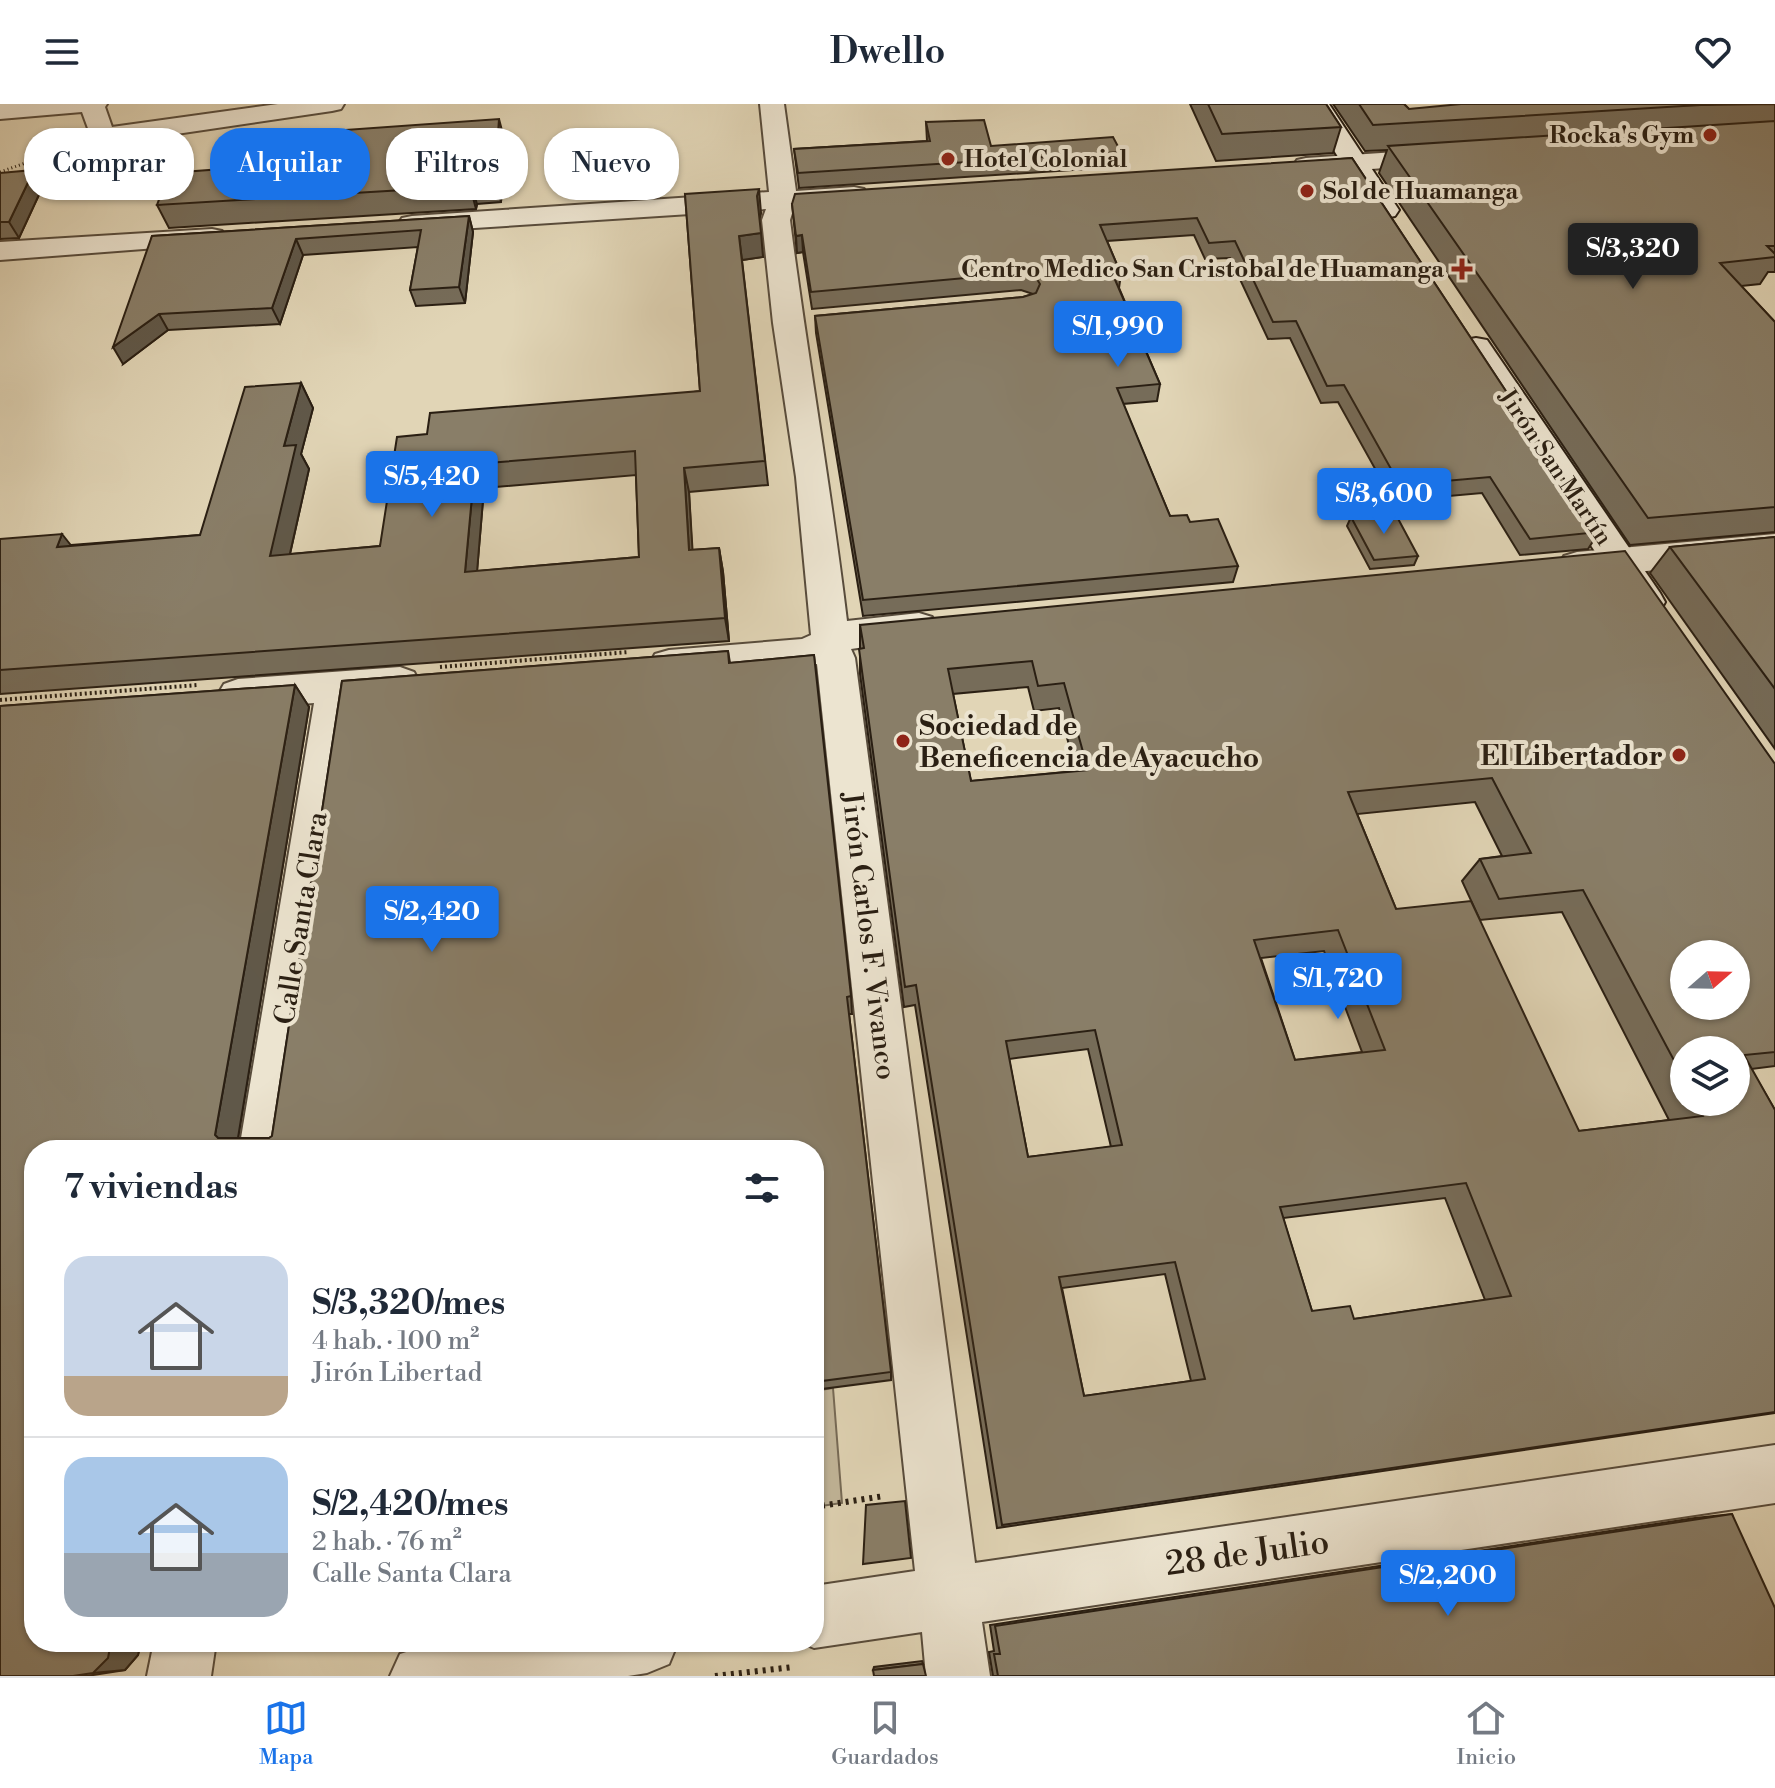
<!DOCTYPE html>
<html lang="es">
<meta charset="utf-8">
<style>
body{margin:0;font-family:"Libre Bodoni",serif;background:#f6f6f7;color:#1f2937;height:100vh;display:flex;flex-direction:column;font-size:30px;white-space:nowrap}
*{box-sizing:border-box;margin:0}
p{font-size:26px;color:#747a83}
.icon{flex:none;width:44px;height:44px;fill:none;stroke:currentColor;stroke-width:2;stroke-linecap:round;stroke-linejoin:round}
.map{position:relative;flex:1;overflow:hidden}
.panel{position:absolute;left:24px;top:1036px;width:800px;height:512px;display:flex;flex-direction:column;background:#fff;border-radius:32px;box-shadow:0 2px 6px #0004}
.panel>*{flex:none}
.guide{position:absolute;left:24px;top:24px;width:800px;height:72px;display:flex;gap:16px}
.needle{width:52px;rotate:70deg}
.controls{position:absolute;left:1670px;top:836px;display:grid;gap:16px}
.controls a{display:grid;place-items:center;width:80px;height:80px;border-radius:50%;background:#fff;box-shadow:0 2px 6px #0004;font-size:40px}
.price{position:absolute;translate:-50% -68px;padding:0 18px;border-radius:8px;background:#1a73e8;color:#fff;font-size:26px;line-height:52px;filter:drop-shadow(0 2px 4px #0008)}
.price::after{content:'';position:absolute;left:50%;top:48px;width:24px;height:18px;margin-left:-12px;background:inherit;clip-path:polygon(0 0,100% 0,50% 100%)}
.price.active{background:#222;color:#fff}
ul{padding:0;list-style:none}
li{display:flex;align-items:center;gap:24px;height:200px;padding:0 40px}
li+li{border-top:2px solid #e0e1e3}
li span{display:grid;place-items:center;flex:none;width:224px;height:160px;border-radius:24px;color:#555}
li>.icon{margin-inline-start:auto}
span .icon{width:96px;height:96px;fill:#fffc;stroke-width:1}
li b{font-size:34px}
h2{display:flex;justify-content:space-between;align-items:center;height:96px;padding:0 40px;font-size:34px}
.pill{padding:0 28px;border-radius:32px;background:#fff;box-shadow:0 2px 6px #0004;font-size:28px;line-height:72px}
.pill.active{background:#1a73e8;color:#fff}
header{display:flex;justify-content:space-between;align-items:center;height:104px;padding:0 40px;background:#fff;font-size:36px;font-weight:600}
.menu{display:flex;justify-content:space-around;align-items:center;height:112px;border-top:2px solid #e0e1e3;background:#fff;font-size:22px;color:#747a83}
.menu a{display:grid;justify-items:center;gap:4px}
.menu .active{color:#1a73e8}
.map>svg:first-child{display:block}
</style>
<header><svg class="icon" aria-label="menu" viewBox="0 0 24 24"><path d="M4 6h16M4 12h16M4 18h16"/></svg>Dwello<svg class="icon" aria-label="heart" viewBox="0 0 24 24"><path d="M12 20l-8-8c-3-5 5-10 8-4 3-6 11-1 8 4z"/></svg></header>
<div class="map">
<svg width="1775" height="1572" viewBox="0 0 1775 1572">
<rect width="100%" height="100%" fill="#e1d5b6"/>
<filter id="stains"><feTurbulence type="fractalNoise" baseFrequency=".0025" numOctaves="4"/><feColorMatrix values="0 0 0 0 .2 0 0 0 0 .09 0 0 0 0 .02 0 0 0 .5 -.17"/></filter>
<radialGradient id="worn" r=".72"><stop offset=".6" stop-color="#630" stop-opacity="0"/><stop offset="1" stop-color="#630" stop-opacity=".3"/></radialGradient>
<path fill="#c2b69a" stroke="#766a56" stroke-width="2" d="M 833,1284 L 842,1399 L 814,1403 L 814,1287 Z"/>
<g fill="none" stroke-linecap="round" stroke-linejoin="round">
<g stroke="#584c3c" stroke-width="4">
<g id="street">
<path d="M 0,0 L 107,0 L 105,3 L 112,23 L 278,0 L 344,0 L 341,5 L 332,7 L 102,41 L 93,38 L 82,8 L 0,15 Z"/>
<path d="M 760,0 L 784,0 L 796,87 L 854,83 L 864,85 L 868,91 L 864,97 L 854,99 L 794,103 L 790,116 C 807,250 831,383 847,517 L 919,509 L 932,513 L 938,523 L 932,533 L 851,545 L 855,554 L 975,1459 L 1775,1341 L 1775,1399 L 982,1518 L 990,1572 L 926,1572 L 922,1528 L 814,1544 L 800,1538 L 814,1538 L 814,1482 L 915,1467 L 817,560 L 669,574 L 655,570 L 650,560 L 655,550 L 669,546 L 802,535 L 811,531 L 796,373 L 773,219 L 762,116 L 766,105 L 412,128 L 402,126 L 398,120 L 402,114 L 412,112 L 769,88 Z"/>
<path d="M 1441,45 L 1450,47 L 1454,53 L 1450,59 L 1306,70 L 1297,68 L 1293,62 L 1297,56 L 1306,54 Z"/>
<path d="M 212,125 L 222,127 L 226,133 L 222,139 L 0,156 L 0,138 Z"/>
<path d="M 1775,430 L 1775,454 L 1577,474 L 1564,470 L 1559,461 L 1564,452 L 1577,448 Z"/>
<path d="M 400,563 L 414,568 L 419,578 L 414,588 L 400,593 L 353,596 L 289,1046 L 239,1046 L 314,599 L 238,605 L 224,600 L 218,590 L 224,580 L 238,575 Z"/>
<path d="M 154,1538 L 216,1538 L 211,1572 L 147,1572 Z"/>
<path d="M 438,1538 L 678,1538 L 669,1560 L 647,1569 L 628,1572 L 390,1572 L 400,1550 Z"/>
</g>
</g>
<g stroke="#2a1f13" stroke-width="4">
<g id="secondary">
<path d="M 1305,0 L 1329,0 L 1399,106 L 1395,112 L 1385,114 L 1375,112 Z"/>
<path d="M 1476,234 L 1487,236 L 1660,489 L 1665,498 L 1660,507 L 1647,511 L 1634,507 L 1461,243 L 1465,236 Z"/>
</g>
</g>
<path stroke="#2a1f13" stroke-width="3" stroke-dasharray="1 3" stroke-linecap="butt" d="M 0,68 L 71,43"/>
<g stroke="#2a1f13" stroke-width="4" stroke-dasharray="2 3" stroke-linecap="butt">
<path d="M 440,563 L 629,548"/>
<path d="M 0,596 L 198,581"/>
</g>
<g stroke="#2a1f13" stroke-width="6" stroke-dasharray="3 5" stroke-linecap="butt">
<path d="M 814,1403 L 884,1392"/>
<path d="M 715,1572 L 793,1563"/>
</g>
<use href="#street" fill="#ece4d0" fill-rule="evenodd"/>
<use href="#secondary" fill="#ece4d0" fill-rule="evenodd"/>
</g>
<g fill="#766c59" stroke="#2a1f13" stroke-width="2" fill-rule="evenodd">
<path d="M 1190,0 L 1326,0 L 1341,23 L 1333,49 L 1216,57 Z"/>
<path d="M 1333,0 L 1404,0 L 1409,5 L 1775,0 L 1775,168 L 1768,168 L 1760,180 L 1741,182 L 1775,218 L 1775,428 L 1630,441 L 1379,69 L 1387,46 L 1365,47 Z"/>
<path d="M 926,18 L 991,42 L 1121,48 L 1118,63 L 799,84 L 794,45 L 927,37 Z"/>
<path d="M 505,38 L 501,98 L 477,100 L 476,105 L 169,124 L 157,101 Z"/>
<path d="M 1352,54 L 1599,428 L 1588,445 L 1520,451 L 1482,389 L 1393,397 L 1338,298 L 1321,299 L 1290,234 L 1268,235 L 1230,154 L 1205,155 L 1194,131 L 1107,137 L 1121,170 L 1119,184 L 1160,280 L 1157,297 L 1123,300 L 1170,412 L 1190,418 L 1238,462 L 1233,478 L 863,512 L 816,229 L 815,212 L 1023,193 L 1033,190 L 1021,186 L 812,205 L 803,148 L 797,149 L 792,100 Z"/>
<path d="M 0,69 L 43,82 L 19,134 L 0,135 Z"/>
<path d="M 685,90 L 761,109 L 759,116 L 763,153 L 742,156 L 768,381 L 689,388 L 692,446 L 719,444 L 723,468 L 729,537 L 0,590 L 0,435 L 71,441 L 200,431 L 301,279 L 313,304 L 301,350 L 309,365 L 290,450 L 380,442 L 427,330 L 700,287 ZM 636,371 L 639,453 L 477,467 L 484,384 Z"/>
<path d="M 469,112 L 473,128 L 465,199 L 416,202 L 410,186 L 418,143 L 303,151 L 280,220 L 168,226 L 123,260 L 152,132 Z"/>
<path d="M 1351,413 L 1418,452 L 1414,461 L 1370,465 L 1347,422 Z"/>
<path d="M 1775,433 L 1775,645 L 1650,469 L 1670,443 Z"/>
<path d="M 860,521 L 1775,660 L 1775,962 L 1751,965 L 1775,1006 L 1775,1309 L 997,1424 L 915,901 L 904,903 L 860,570 ZM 1028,583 L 1034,607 L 1059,604 L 1076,667 L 971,677 L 953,590 ZM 1475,698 L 1502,752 L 1480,755 L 1462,777 L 1480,816 L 1562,808 L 1669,1016 L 1579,1027 L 1396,805 L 1357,710 ZM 1324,847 L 1362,948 L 1295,956 L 1261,854 ZM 1088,945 L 1111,1043 L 1028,1053 L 1009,955 ZM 1684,946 L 1736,998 L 1684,998 ZM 1445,1094 L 1485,1196 L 1354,1215 L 1312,1207 L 1283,1114 ZM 1165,1170 L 1191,1277 L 1084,1292 L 1062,1184 Z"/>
<path d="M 728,547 L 730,559 L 814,551 L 851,892 L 852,910 L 849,910 L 891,1268 L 891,1276 L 814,1286 L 814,1046 L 34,1046 L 34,1538 L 141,1538 L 138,1551 L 125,1566 L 87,1572 L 0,1572 L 0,602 L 295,581 L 309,603 L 238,1034 L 269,1034 L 272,1032 L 342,577 Z"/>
<path d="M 1732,1410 L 1775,1572 L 993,1572 L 989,1548 L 994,1547 L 990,1521 L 1695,1414 Z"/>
<path d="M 922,1557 L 923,1560 L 873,1566 L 874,1563 Z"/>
</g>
<g fill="#605849" stroke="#2a1f13" stroke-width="2">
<path d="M 499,15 L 505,38 L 501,98 L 495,75 Z"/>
<path d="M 34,66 L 43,82 L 19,134 L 9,118 Z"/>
<path d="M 470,77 L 477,100 L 476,105 L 470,82 Z"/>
<path d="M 759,85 L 761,109 L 759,116 L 757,92 Z"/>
<path d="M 469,112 L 473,128 L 465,199 L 459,183 Z"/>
<path d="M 761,129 L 763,153 L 742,156 L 739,132 Z"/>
<path d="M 802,131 L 803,148 L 797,149 L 796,132 Z"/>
<path d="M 296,135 L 303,151 L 280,220 L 272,204 Z"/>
<path d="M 159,210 L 168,226 L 123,260 L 113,243 Z"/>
<path d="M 301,279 L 313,304 L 301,350 L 309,365 L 284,476 L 270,452 L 284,342 Z"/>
<path d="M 475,360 L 484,384 L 475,492 L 465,468 Z"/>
<path d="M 684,364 L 689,388 L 694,470 L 689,446 Z"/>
<path d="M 62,430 L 81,454 L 57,443 Z"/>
<path d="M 719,444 L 723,468 L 729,537 L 725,514 Z"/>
<path d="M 295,581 L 309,603 L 236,1046 L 218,1034 L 215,1031 Z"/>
<path d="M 111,1538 L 141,1538 L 138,1551 L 125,1566 L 93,1569 Z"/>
</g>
<g fill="#897e68" stroke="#2a1f13" stroke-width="2" fill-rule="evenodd">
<path d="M 1208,0 L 1326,0 L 1341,23 L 1222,30 Z"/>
<path d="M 1359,0 L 1404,0 L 1409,5 L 1461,0 L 1716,0 L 1373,21 Z"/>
<path d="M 499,15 L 495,75 L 470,77 L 470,82 L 157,101 L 169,69 L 222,65 L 232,34 Z"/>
<path d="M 984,16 L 991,42 L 1113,33 L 1121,48 L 798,69 L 794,45 L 930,37 L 926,18 Z"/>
<path d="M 1775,17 L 1775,142 L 1767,142 L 1775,150 L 1775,153 L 1720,159 L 1775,218 L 1775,403 L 1648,414 L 1388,42 Z"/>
<path d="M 1352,54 L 1599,428 L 1530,435 L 1490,373 L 1400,381 L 1344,281 L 1327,282 L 1296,217 L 1273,218 L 1235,137 L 1209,139 L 1197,114 L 1100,121 L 1121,170 L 1113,171 L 1160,280 L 1117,284 L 1170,412 L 1187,411 L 1190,418 L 1218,415 L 1238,462 L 863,496 L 815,212 L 1023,193 L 1036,189 L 1040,180 L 1035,172 L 1022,169 L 811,188 L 802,131 L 796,132 L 792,100 L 795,90 Z"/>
<path d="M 34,66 L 9,118 L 0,118 L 0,69 Z"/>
<path d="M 759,85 L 757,92 L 761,129 L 739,132 L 765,357 L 684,364 L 689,446 L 719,444 L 725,514 L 0,566 L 0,435 L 62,430 L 57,443 L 200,431 L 245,283 L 301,279 L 284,342 L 296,341 L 270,452 L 380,442 L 397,333 L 427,330 L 430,309 L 700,287 L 685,90 ZM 635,347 L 639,453 L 465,468 L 475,360 Z"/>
<path d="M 469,112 L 459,183 L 410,186 L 421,126 L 296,135 L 272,204 L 159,210 L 113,243 L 152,132 Z"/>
<path d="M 1395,409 L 1418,452 L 1374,456 L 1351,413 Z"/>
<path d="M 1775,433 L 1775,585 L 1670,443 Z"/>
<path d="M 1625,447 L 1775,660 L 1775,948 L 1744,951 L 1775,1006 L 1775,1308 L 1002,1421 L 916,881 L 905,883 L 859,545 L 864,544 L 860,521 ZM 1032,557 L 1038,582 L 1064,579 L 1088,666 L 971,677 L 948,565 ZM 1492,674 L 1531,749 L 1480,755 L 1499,795 L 1583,786 L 1684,975 L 1684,946 L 1736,946 L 1736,998 L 1696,998 L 1703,1012 L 1579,1027 L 1471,797 L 1396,805 L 1348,688 ZM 1338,826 L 1385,946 L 1295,956 L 1254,836 ZM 1684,850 L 1736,850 L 1736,902 L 1684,902 ZM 1095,926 L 1122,1041 L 1028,1053 L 1006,937 ZM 1466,1079 L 1511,1192 L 1354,1215 L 1350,1202 L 1312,1207 L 1280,1103 ZM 1175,1158 L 1205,1275 L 1084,1292 L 1059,1173 Z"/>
<path d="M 728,547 L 729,559 L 814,551 L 851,892 L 847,893 L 891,1268 L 814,1278 L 814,1046 L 34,1046 L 34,1538 L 111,1538 L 108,1554 L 93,1569 L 73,1572 L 0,1572 L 0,602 L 295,581 L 215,1031 L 218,1034 L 269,1034 L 272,1032 L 342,577 Z"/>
<path d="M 905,1397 L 911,1454 L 863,1460 L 866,1401 Z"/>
<path d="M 1732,1410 L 1775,1504 L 1775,1572 L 998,1572 L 994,1550 L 1000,1550 L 995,1522 Z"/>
<path d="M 923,1560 L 926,1572 L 874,1572 L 873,1566 Z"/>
</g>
<g fill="#8f2418" stroke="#ece4d0" stroke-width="3">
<circle cx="1710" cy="31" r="8"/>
<circle cx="948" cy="55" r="8"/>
<circle cx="1307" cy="87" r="8"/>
<path d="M1458 153h8v8h8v8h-8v8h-8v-8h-8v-8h8z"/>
<circle cx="903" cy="637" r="8"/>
<circle cx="1679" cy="651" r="8"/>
</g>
<g text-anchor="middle" stroke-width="8" stroke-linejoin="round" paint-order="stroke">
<g font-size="24" font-weight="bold" fill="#2a1f13" stroke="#ece4d0" text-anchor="end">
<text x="1694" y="39">Rocka's Gym</text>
<text x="964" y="63" text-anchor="start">Hotel Colonial</text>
<text x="1323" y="95" text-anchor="start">Sol de Huamanga</text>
<text x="1444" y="173">Centro Medico San Cristobal de Huamanga</text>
</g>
<g font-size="24" fill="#2a1f13" stroke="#ece4d0">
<text transform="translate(1556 363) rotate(56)" y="8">Jirón San Martín</text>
</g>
<g font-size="28" font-weight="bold" fill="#2a1f13" stroke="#ece4d0" text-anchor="start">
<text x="919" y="631">Sociedad de<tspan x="919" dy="32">Beneficencia de Ayacucho</tspan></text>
<text x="1663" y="661" text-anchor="end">El Libertador</text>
</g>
<g font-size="28" fill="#2a1f13" stroke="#ece4d0">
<text transform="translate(300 814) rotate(-81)" y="10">Calle Santa Clara</text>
<text transform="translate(870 832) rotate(83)" y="10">Jirón Carlos F. Vivanco</text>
</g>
<g font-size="34" fill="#2a1f13" stroke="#ece4d0">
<text transform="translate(1247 1448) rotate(-8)" y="12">28 de Julio</text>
</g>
</g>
<rect width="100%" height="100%" filter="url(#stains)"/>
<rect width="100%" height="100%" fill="url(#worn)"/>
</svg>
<div class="controls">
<a><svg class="needle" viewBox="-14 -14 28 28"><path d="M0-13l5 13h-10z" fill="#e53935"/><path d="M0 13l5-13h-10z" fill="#747a83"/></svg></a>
<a><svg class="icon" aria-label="layers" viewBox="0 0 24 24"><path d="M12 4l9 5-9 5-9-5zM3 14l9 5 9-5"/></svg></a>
</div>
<b class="price active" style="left:1633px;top:187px">S/3,320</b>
<b class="price" style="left:1118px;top:265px">S/1,990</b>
<b class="price" style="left:432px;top:415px">S/5,420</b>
<b class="price" style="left:1384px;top:432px">S/3,600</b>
<b class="price" style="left:432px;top:850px">S/2,420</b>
<b class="price" style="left:1338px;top:917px">S/1,720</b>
<b class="price" style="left:1448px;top:1514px">S/2,200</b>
<div class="guide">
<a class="pill">Comprar</a>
<a class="pill active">Alquilar</a>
<a class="pill">Filtros</a>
<a class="pill">Nuevo</a>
</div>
<section class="panel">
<h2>7 viviendas<svg class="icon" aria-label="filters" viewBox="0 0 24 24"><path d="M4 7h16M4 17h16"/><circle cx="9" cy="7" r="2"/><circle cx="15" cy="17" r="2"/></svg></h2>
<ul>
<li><span style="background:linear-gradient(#c9d6e8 75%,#b9a48a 0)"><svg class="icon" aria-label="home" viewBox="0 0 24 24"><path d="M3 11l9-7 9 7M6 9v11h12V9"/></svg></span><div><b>S/3,320/mes</b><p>4 hab. · 100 m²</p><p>Jirón Libertad</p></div></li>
<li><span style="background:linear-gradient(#a9c7e8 60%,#9aa5b1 0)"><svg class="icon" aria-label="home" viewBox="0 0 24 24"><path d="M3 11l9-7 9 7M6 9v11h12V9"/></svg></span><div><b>S/2,420/mes</b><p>2 hab. · 76 m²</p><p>Calle Santa Clara</p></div></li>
</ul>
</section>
</div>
<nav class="menu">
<a class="active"><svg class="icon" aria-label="map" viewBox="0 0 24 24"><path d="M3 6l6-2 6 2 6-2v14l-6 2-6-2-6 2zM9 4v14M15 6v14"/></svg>Mapa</a>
<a><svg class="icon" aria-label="saved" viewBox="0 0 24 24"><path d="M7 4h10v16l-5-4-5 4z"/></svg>Guardados</a>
<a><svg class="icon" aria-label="home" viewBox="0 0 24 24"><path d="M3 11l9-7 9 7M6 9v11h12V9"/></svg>Inicio</a>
</nav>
